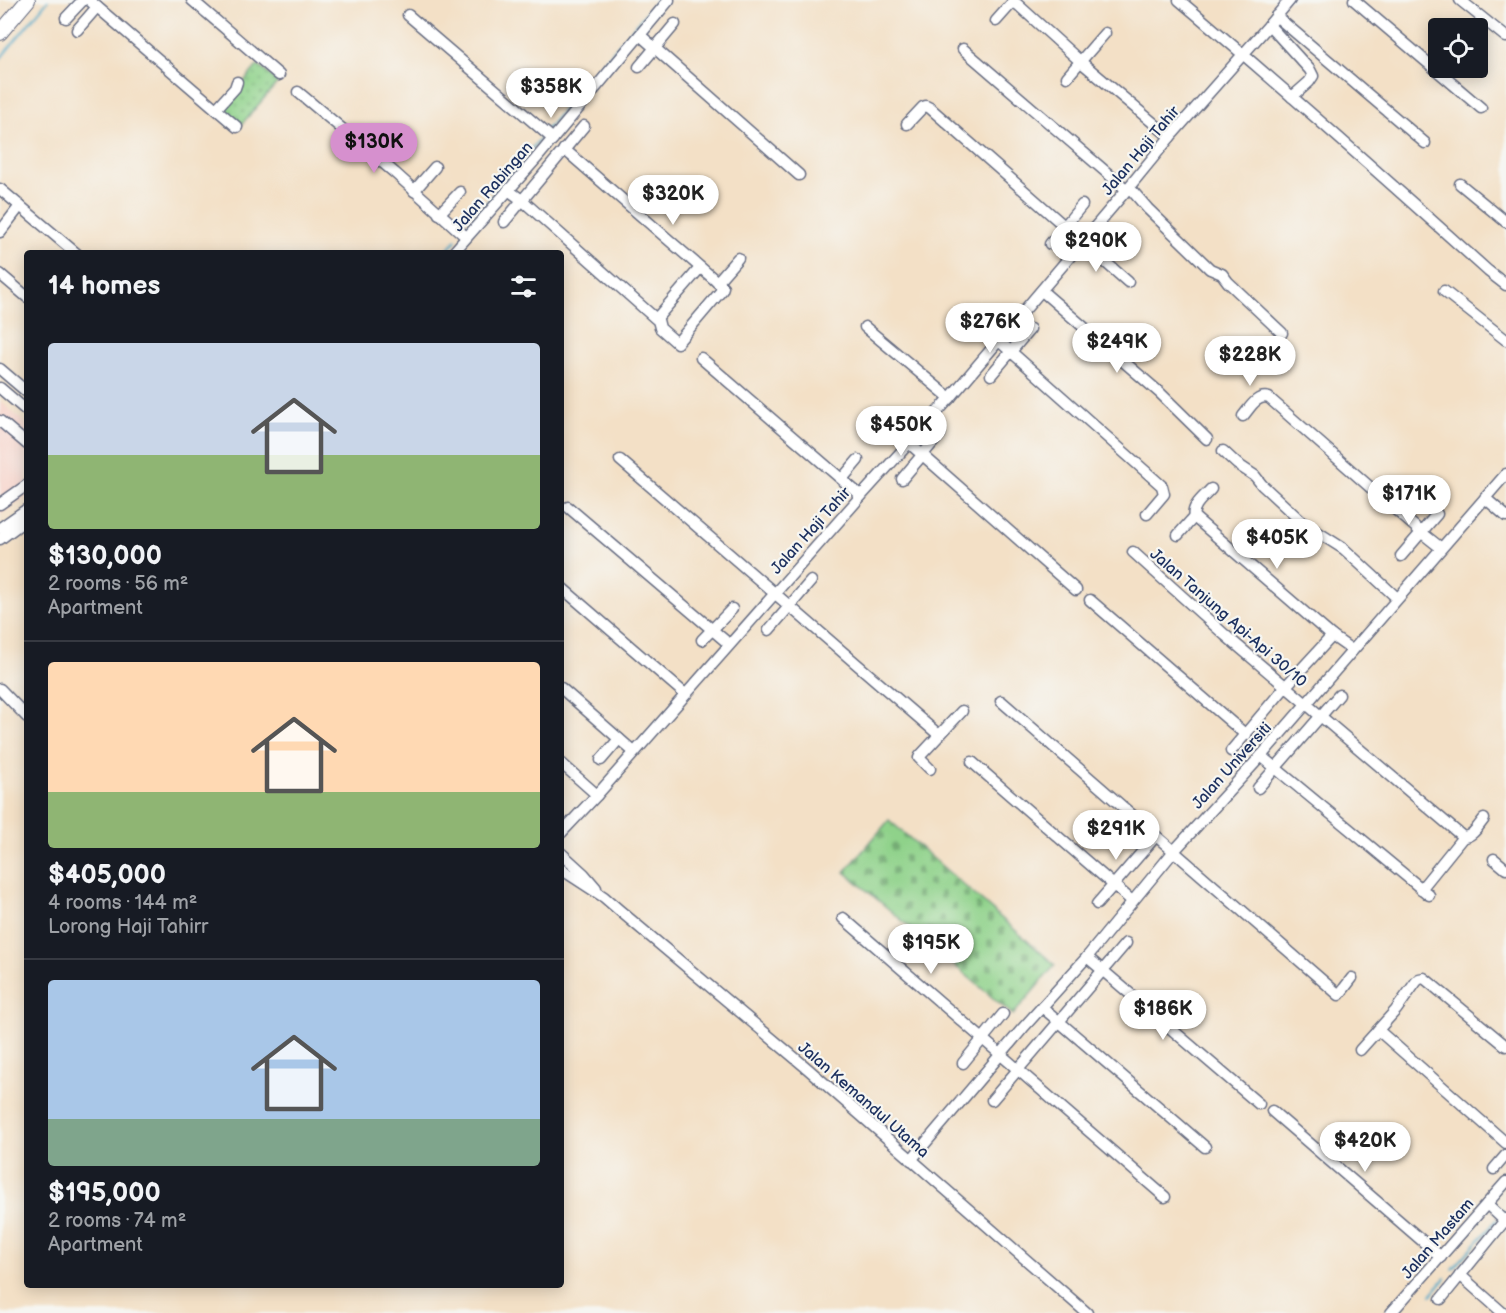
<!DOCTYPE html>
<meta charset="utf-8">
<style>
body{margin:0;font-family:"Balsamiq Sans",sans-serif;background:#20242c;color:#f1f3f6;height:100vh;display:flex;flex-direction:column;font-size:22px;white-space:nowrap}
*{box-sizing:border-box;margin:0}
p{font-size:20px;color:#9ea1a6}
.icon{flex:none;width:33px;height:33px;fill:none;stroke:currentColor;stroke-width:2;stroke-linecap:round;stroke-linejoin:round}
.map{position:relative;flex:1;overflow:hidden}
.sheet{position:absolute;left:24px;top:250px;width:540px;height:1038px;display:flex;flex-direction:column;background:#171b24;border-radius:6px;box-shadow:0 3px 15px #0003}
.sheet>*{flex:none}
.fabs{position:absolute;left:1428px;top:18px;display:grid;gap:12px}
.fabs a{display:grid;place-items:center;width:60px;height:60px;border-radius:6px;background:#171b24;box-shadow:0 3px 15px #0003;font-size:30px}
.price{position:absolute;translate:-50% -51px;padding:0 14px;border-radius:21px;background:#fff;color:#222;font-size:20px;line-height:39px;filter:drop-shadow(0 2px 3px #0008)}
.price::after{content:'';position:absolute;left:50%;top:36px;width:18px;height:14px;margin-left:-9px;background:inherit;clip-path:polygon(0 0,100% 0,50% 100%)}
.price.active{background:#d690ce;color:#111}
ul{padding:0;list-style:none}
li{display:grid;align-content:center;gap:12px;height:318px;padding:0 24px}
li+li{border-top:2px solid #363941}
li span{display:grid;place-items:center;height:186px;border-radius:6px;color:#555}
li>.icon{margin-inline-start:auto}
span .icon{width:108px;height:108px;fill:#fffc;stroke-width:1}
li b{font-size:26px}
h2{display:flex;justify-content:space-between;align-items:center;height:72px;padding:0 24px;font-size:26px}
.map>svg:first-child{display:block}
</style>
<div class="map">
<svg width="1506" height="1313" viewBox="0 0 1506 1313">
<defs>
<pattern id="grass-dots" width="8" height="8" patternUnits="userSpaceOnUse" patternTransform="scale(1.5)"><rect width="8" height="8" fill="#8fd28a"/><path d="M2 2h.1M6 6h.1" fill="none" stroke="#74ab74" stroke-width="1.8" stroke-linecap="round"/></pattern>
<pattern id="cemetery-stones" width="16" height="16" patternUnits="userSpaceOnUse" patternTransform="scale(1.5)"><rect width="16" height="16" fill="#8fd28a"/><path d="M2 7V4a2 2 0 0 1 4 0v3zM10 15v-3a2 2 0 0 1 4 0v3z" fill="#74ab74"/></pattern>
</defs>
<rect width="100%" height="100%" fill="#f6f6f2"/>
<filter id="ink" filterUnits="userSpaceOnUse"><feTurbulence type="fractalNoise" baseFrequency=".0167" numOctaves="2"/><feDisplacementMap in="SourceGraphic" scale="12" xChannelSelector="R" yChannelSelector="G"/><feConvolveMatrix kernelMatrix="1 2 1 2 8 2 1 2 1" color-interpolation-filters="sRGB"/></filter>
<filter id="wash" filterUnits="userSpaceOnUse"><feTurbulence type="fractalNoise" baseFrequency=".008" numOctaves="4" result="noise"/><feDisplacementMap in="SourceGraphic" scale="24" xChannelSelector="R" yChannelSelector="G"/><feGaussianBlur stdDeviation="1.35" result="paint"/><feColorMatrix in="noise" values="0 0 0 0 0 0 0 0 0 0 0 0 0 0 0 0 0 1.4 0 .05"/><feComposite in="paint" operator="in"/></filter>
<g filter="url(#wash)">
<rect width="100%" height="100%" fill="#f3e0c6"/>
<path fill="#f7d1c8" d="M 0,401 L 27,425 L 27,496 L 0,515 Z"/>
<path fill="url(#grass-dots)" stroke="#558074" stroke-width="1.5" d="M 258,65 L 278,82 L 241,125 L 221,108 Z"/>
<path fill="url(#cemetery-stones)" stroke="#558074" stroke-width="1.5" d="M 889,820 L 1055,965 L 1013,1015 L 845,872 Z"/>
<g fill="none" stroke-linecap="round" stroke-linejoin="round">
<g stroke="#49a7c8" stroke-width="2">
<path d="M 0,59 L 48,0"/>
<path d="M 546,130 L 657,0"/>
<path d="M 464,230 L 543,135"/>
<path d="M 444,254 L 456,240"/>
<path d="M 1499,1178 L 1506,1169"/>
<path d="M 1453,1269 L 1497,1220"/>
<path d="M 1431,1295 L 1445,1278"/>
</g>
</g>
</g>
<g filter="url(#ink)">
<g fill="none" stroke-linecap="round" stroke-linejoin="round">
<g stroke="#676d82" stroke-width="13">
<g id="minor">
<path d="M 89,0 L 237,127"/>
<path d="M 192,0 L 279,75"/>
<path d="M 1179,0 C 1284,88 1386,179 1488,271 L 1506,285"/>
<path d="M 1354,0 L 1481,108"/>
<path d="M 1460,0 L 1506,37"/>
<path d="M 408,15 L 553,139"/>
<path d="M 1276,16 L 1425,143"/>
<path d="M 66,18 L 83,0"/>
<path d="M 996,21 L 1012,3 L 1017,4 L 1081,62 L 1170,137"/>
<path d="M 1269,25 L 1310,70 L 1313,76 L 1309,82 L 1292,97"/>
<path d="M 77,30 L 97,7"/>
<path d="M 640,35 L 799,175"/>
<path d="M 963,49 L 1127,190"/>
<path d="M 639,67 L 675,24"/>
<path d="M 1067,77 L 1105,33"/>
<path d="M 298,92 L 395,173 L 466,237"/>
<path d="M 216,109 L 235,88 L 237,82"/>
<path d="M 907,124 L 923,107 L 926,106 L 930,108 L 1128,282"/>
<path d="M 564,149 L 723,287 L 722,290 L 677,343 L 660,328 L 658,320"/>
<path d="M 1460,184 L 1506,222"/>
<path d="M 1129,187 L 1148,209 L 1210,269 L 1222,274 L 1228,282 L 1282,333"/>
<path d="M 0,189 L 77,254"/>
<path d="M 508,190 L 522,200 L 656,319 L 700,268"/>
<path d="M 414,191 L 435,167"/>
<path d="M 439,214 L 460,192"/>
<path d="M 504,222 L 584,126"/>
<path d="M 0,232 L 20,206"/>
<path d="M 1050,244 L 1082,205"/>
<path d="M 452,254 L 536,159 L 669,0"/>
<path d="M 0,274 L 27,297"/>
<path d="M 717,282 L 738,258"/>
<path d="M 1042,291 L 1160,393 L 1207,439"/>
<path d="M 1444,291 L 1506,340"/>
<path d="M 865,327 L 950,398"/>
<path d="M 999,341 L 1162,486 L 1164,494 L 1147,514"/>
<path d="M 701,358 L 861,496"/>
<path d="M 0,369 L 27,392"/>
<path d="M 991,375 L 1030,329"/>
<path d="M 0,388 L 27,411"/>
<path d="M 1243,416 C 1250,408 1257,394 1269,398 L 1422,533 L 1441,548"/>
<path d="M 0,421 L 27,444"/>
<path d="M 909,443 L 1076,590"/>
<path d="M 1223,451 L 1237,464 L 1255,476 L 1262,485 L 1303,523 L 1344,549 L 1397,598"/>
<path d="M 620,460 L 939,735"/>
<path d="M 842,479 L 858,460"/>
<path d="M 902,479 L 940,434"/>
<path d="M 1211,489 C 1204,497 1191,506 1194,517 L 1332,636 L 1352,650"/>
<path d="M 1485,498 L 1506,516"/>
<path d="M 0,504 L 27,485"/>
<path d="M 568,507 L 729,644"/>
<path d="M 0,528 L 27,509"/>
<path d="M 1178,535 L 1194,517"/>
<path d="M 0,539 L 27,519"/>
<path d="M 1133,552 L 1225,635 L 1463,837 C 1473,837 1478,826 1484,819"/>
<path d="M 1401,556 L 1437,514"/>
<path d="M 561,587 L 685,694"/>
<path d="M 1090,600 L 1246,735"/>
<path d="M 769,630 L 811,581"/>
<path d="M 702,640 L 732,609"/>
<path d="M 561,688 L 634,752"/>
<path d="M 0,689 L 27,717"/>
<path d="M 1001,701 L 1339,995 L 1352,978"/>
<path d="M 1231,751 L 1286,686 L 1332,636"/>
<path d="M 1261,756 L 1429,895"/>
<path d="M 601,760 L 619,739"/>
<path d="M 972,762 L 1132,901"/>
<path d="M 561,763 L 597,795"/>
<path d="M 930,769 L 919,758 L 920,756 L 962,711"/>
<path d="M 1258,788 L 1339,695"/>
<path d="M 561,833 L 597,795 L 861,496 L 950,398 L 1129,187 L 1170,137 L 1269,25 L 1290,0"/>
<path d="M 561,853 L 584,874 L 596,888"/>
<path d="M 1494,859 L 1506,869"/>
<path d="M 561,869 L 604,897 L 619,910 L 808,1069 L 1087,1313"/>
<path d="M 1421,889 L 1463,837"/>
<path d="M 1097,904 L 1156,836"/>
<path d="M 843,918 L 1165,1197"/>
<path d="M 1087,957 L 1259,1104"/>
<path d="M 1042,1007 L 1205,1147"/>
<path d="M 1378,1030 L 1506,1143"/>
<path d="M 1360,1050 L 1396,1010 L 1416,982 L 1419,979 L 1424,978 L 1506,1046"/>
<path d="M 963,1063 L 1003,1014"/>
<path d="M 992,1100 L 1126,943"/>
<path d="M 1272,1111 L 1441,1257"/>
<path d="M 911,1160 L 1023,1028 L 1087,957 L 1174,851 L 1261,756 L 1506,474"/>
<path d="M 1494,1169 L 1506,1155"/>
<path d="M 1487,1204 L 1506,1222"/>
<path d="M 1460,1275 L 1503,1313"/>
<path d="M 1441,1299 L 1506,1219"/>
<path d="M 1391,1313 L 1506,1182"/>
</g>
</g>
<g stroke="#676d82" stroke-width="16">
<path id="major" d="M 0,33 L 28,0"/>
</g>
<use href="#minor" stroke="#fff" stroke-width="10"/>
<use href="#major" stroke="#fff" stroke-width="14"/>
</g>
</g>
<g text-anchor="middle" stroke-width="4.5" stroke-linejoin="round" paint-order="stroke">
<g font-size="16" fill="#1b2f5e" stroke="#f6f6f2">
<text transform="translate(1140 150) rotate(-50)" y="6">Jalan Haji Tahir</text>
<text transform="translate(492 186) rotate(-49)" y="6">Jalan Rabingan</text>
<text transform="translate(810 530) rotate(-48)" y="6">Jalan Haji Tahir</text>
<text transform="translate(1229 617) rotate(41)" y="6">Jalan Tanjung Api-Api 30/10</text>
<text transform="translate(1231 765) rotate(-48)" y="6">Jalan Universiti</text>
<text transform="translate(864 1099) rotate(41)" y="6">Jalan Kemandul Utama</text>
<text transform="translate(1437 1238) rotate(-49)" y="6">Jalan Mastam</text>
</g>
</g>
</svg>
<div class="fabs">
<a><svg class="icon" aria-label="locate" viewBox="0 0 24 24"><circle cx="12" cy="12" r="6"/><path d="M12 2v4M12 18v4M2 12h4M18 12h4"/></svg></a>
</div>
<b class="price" style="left:551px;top:119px">$358K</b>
<b class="price active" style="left:374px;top:174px">$130K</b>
<b class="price" style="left:673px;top:226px">$320K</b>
<b class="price" style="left:1096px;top:273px">$290K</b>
<b class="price" style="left:990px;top:354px">$276K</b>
<b class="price" style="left:1117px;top:374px">$249K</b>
<b class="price" style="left:1250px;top:387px">$228K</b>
<b class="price" style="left:901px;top:457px">$450K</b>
<b class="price" style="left:1409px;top:526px">$171K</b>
<b class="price" style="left:1277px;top:570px">$405K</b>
<b class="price" style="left:1116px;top:861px">$291K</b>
<b class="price" style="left:931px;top:975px">$195K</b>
<b class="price" style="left:1163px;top:1041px">$186K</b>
<b class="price" style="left:1365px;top:1173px">$420K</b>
<section class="sheet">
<h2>14 homes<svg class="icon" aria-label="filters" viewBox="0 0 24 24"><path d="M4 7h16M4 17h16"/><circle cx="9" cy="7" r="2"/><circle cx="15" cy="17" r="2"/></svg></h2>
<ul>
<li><span style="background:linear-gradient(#c9d6e8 60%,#8fb573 0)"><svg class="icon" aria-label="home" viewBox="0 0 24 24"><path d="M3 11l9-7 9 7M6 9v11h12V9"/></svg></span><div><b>$130,000</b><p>2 rooms · 56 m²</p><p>Apartment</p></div></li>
<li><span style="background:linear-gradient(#ffd9b3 70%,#8fb573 0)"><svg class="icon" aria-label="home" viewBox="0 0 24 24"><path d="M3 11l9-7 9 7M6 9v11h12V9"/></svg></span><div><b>$405,000</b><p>4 rooms · 144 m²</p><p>Lorong Haji Tahirr</p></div></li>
<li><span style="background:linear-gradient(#a9c7e8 75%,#7fa58c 0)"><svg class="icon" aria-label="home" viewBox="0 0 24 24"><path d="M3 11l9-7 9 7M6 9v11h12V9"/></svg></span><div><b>$195,000</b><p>2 rooms · 74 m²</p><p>Apartment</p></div></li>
</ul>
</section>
</div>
